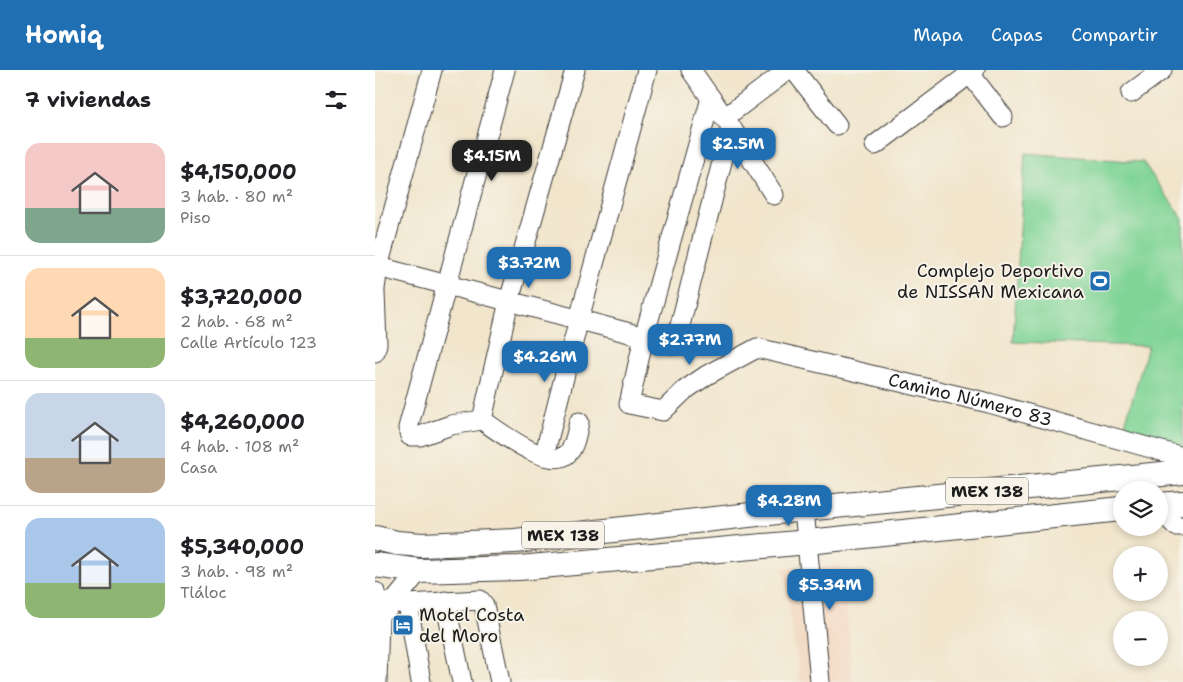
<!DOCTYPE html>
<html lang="es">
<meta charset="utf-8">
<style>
body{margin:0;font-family:"Shantell Sans",sans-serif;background:#f2f2f2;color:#202124;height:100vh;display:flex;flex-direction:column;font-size:19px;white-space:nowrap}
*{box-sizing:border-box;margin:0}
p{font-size:16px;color:#757577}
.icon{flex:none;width:28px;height:28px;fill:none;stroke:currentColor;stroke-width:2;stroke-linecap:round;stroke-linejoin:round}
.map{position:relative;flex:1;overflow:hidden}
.side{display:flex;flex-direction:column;background:#fff;width:375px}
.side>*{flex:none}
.tools{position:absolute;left:738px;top:411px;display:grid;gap:10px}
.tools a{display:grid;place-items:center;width:55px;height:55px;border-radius:50%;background:#fff;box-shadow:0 2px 8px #0003;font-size:25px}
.price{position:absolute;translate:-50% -42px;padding:0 11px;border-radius:10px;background:#1f6fb2;color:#fff;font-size:16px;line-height:32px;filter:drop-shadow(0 1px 2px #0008)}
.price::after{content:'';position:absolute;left:50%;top:30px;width:15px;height:11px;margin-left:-8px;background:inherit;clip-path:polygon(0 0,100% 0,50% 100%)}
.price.current{background:#222;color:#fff}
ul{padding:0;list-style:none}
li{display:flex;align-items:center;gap:15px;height:125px;padding:0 25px}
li+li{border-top:1px solid #e0e0e0}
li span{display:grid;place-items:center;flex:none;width:140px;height:100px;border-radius:15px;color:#555}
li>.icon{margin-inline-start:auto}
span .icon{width:60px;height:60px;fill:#fffc;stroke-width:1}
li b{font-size:21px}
h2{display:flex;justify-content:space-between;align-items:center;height:60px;padding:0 25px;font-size:21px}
header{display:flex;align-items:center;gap:30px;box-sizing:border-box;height:70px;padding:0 25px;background:#1f6fb2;color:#fff}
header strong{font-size:24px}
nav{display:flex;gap:28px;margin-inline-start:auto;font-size:18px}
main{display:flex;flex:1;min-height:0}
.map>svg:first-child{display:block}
</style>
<header>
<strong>Homiq</strong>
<nav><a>Mapa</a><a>Capas</a><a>Compartir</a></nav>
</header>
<main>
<section class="side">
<h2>7 viviendas<svg class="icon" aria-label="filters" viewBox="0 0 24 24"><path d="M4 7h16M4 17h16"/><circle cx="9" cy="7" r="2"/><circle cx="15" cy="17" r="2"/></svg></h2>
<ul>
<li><span style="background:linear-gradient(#f6c9c9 65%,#7fa58c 0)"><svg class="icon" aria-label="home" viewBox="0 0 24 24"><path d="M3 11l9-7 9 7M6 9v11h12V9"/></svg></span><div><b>$4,150,000</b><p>3 hab. · 80 m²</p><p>Piso</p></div></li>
<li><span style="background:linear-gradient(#ffd9b3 70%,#8fb573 0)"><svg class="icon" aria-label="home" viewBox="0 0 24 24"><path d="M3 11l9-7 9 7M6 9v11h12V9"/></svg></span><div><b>$3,720,000</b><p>2 hab. · 68 m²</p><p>Calle Artículo 123</p></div></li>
<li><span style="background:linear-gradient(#c9d6e8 65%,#b9a48a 0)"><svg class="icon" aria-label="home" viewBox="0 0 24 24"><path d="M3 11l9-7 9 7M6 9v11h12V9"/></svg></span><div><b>$4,260,000</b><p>4 hab. · 108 m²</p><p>Casa</p></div></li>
<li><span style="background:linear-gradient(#a9c7e8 65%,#8fb573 0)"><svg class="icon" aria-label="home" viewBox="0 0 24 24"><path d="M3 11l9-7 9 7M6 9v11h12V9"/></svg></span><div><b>$5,340,000</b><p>3 hab. · 98 m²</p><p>Tláloc</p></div></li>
</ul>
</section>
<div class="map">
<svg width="808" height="612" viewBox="0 0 808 612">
<rect width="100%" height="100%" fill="#f7f3e8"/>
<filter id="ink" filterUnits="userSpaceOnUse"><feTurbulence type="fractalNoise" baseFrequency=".02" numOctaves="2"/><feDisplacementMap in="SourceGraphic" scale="10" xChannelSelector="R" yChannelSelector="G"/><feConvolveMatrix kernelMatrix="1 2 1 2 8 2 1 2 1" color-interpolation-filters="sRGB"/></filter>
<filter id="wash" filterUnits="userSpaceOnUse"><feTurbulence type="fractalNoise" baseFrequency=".0096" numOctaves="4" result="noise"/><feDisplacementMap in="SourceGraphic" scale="20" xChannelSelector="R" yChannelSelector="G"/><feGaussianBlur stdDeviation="1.12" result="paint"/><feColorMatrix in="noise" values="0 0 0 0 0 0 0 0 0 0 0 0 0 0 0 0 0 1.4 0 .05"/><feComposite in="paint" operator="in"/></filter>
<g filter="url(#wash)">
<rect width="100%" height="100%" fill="#f1e5cc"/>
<path fill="#f2d5bd" d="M 467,495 L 478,612 L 425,612 L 408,498 Z"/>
<path fill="#80d496" stroke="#4e7859" d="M 650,83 L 768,92 L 808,149 L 808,379 L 748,361 L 773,276 L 638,272 Z"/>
</g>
<g filter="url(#ink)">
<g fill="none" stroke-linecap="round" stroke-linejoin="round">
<g stroke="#3c3a36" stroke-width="21">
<g id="minor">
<path d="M 316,0 L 356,57 L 399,125"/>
<path d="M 419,0 L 462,55"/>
<path d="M 592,0 L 628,47"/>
<path d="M 756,23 L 787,0"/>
<path id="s1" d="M 336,28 L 269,267 L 254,334 L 288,341 L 310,320 L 332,305 L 382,278 L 614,333 L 808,387"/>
<path d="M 349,48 L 413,0"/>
<path d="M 500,75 L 600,0"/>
<path d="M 0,196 L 300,275 L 356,57"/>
<path d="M 0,219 L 3,197 L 57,0"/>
<path d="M 0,222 L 2,274 L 0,282"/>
<path d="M 107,350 L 76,355 L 45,366 L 35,366 L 33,358 L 130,0"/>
<path d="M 107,350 L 134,231 L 200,0"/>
<path d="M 107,350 C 123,361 178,403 194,382 C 200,375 202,361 204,352"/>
<path d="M 169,386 L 204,249 L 272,0"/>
<path d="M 790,435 L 795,450 L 801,456 L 808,456"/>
<path d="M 429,439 L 445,612"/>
<path d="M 0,522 L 4,549 L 2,612"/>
<path d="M 1,531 L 33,534 L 105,530 L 109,535 L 125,612"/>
<path d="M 70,531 L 87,612"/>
<path d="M 33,534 L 46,612"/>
<path d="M 13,539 L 44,501"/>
</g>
</g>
<g stroke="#3c3a36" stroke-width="26">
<g id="major">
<path d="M 784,435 L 808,433"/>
<path d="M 0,468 L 22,473 L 47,475 L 140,471 L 429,439 L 808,402"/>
<path d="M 0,495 L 44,501 L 144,498 L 433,472 L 746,439"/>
</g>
</g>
<use href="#minor" stroke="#fff" stroke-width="19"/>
<use href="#major" stroke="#fff" stroke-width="24"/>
</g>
</g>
<defs>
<g id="stadium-square" transform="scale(1.125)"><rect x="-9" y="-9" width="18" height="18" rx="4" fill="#1f6fb2" stroke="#f7f3e8"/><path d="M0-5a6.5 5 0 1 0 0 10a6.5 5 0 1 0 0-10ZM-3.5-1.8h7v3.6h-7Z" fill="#fff"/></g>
<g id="hotel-square" transform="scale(1.125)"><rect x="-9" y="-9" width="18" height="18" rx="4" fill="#1f6fb2" stroke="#f7f3e8"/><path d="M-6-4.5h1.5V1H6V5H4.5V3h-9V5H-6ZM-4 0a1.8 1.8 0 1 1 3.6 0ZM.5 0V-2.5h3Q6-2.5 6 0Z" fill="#fff"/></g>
</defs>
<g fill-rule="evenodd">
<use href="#stadium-square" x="725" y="211"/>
<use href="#hotel-square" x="28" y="555"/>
</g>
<g text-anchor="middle" stroke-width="4" stroke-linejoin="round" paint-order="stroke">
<g fill="#f7f3e8" stroke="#5e5c59" stroke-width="1">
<rect x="571" y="407.5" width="82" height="27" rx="4"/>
<rect x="147" y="451.5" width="82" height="27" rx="4"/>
</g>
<g font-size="16" font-weight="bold" fill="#1c1c1c">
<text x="612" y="427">MEX 138</text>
<text x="188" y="471">MEX 138</text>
</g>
<g font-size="18" fill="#1c1c1c" stroke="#f7f3e8" text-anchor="end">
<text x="709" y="207">Complejo Deportivo<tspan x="709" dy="21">de NISSAN Mexicana</tspan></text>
<text x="44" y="551" text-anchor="start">Motel Costa<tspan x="44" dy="21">del Moro</tspan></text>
</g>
<g font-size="18" fill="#1c1c1c" stroke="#f7f3e8">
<text dy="6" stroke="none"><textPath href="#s1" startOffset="685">Camino Número 83</textPath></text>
</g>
</g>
</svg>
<div class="tools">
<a><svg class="icon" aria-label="layers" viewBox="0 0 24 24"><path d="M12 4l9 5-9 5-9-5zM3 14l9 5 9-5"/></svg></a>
<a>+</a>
<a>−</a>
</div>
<b class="price" style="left:363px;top:100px">$2.5M</b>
<b class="price current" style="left:117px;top:112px">$4.15M</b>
<b class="price" style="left:154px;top:219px">$3.72M</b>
<b class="price" style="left:315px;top:296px">$2.77M</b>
<b class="price" style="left:170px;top:313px">$4.26M</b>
<b class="price" style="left:414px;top:457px">$4.28M</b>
<b class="price" style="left:455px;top:541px">$5.34M</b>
</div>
</main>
